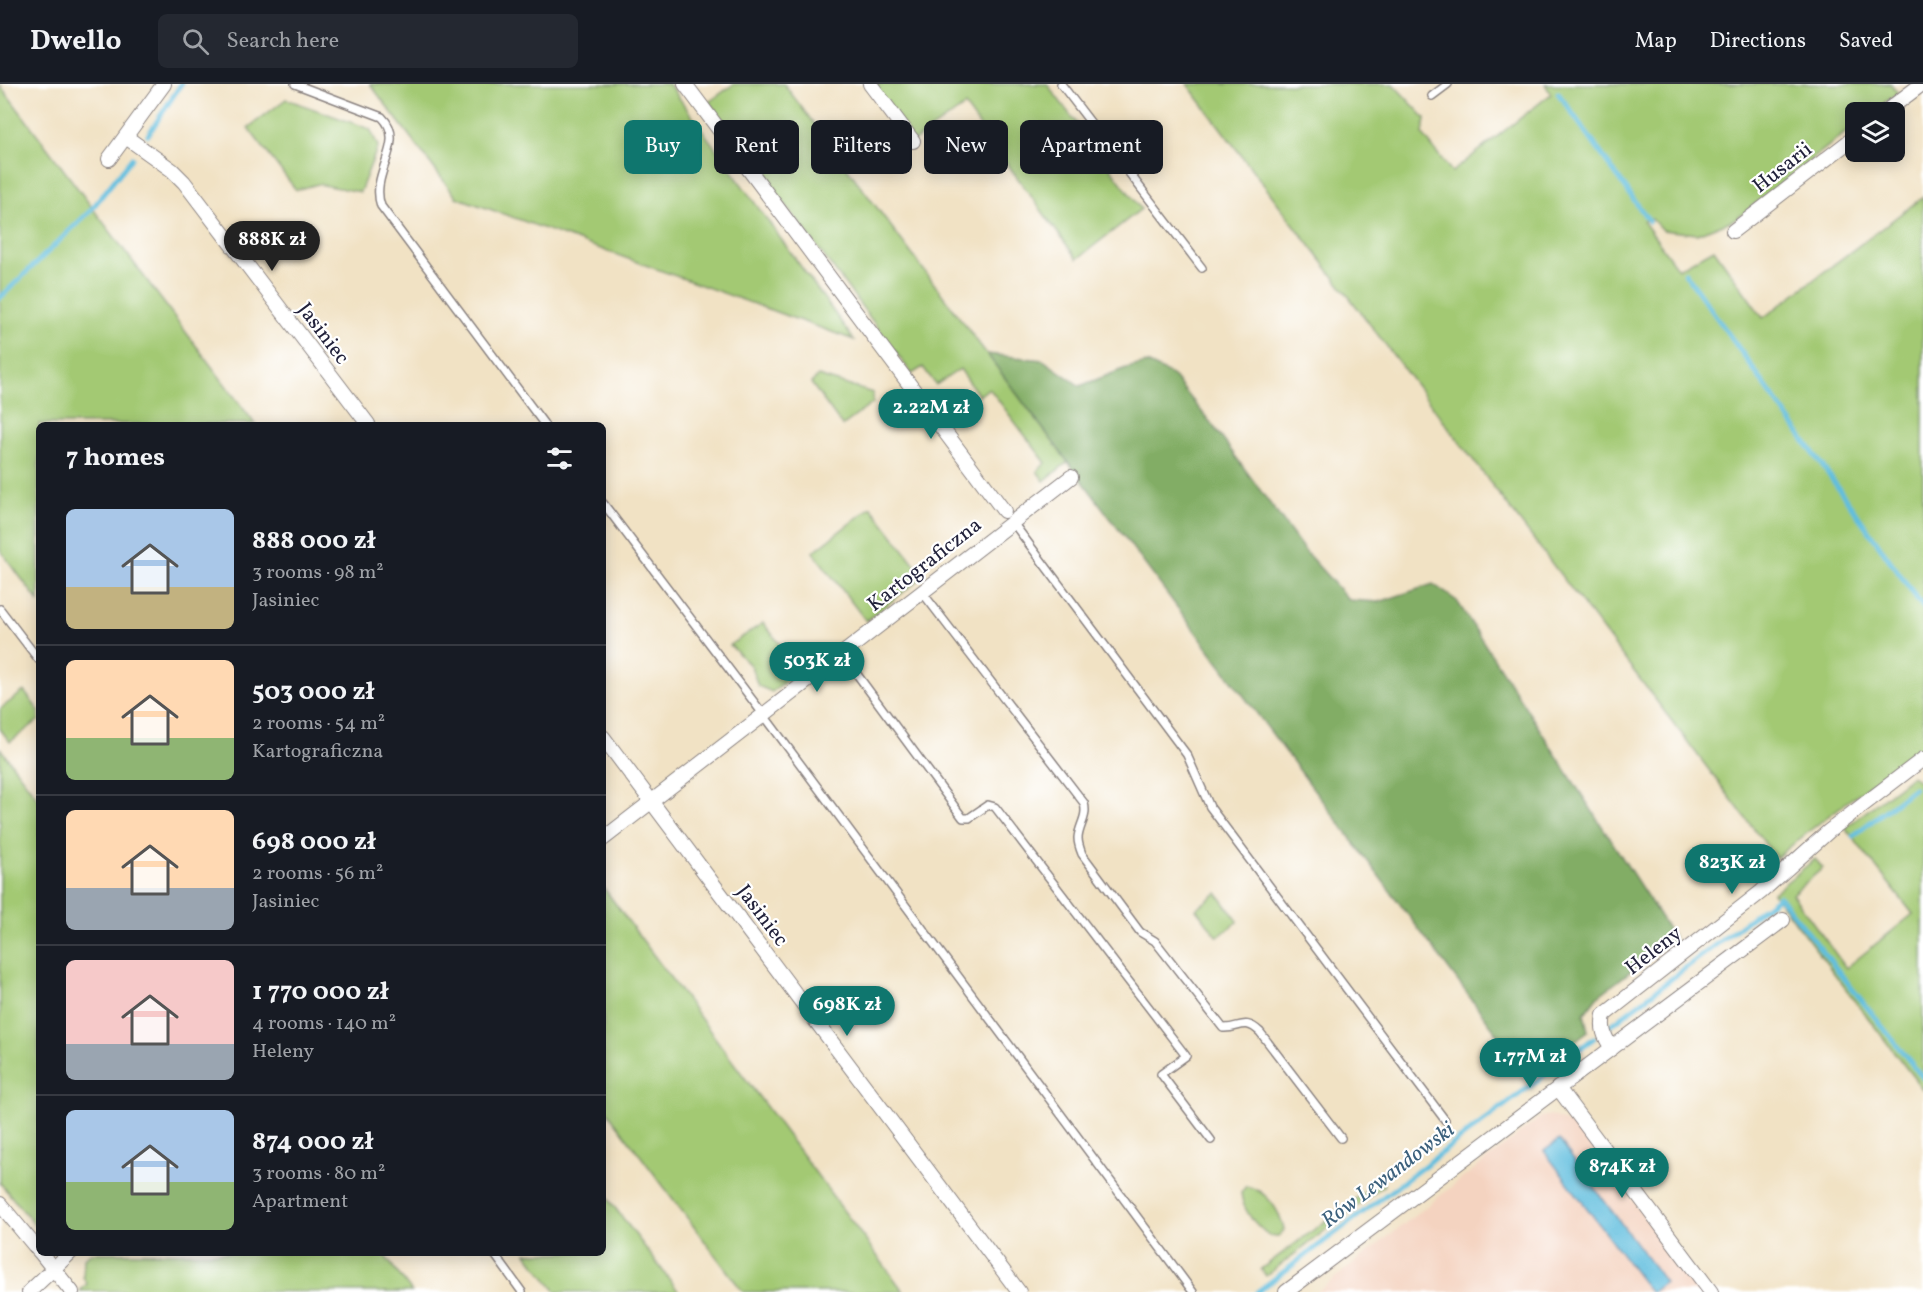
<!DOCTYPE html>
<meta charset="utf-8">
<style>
body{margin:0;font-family:Vollkorn,serif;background:#242831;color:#f1f3f6;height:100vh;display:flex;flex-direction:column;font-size:22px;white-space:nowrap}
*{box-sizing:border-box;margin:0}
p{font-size:20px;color:#9ea1a6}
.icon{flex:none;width:33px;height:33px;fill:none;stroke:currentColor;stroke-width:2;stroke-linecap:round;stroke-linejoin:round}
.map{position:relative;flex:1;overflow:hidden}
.details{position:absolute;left:36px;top:338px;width:570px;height:834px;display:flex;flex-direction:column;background:#171b24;border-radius:9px;box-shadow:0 3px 15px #0003}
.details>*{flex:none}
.banner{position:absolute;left:624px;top:36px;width:570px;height:54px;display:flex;gap:12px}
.tools{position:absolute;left:1845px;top:18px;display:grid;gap:12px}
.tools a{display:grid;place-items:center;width:60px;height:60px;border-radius:9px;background:#171b24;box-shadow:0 3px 15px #0003;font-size:30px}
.price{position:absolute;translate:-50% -51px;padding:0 14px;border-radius:21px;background:#0f766e;color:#fff;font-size:20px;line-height:39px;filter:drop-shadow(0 2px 3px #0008)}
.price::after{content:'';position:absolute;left:50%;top:36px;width:18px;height:14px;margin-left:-9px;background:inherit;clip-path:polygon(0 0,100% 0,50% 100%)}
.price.active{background:#222;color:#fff}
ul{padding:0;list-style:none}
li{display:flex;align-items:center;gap:18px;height:150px;padding:0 30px}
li+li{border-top:2px solid #363941}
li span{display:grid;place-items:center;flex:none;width:168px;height:120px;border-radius:9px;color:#555}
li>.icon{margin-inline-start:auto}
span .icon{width:72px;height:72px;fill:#fffc;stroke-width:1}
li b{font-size:26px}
h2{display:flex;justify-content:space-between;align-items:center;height:72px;padding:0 30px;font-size:26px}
.tag{padding:0 21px;border-radius:9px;background:#171b24;box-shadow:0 3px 15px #0003;font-size:21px;line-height:54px}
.tag.active{background:#0f766e;color:#fff}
header{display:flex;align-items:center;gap:36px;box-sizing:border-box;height:84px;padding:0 30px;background:#171b24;border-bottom:2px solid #363941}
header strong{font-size:28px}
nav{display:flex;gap:33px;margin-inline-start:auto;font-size:21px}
.search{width:420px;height:54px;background:#242831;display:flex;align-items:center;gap:15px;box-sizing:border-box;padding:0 21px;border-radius:9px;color:#9ea1a6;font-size:22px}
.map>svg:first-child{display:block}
</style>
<header>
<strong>Dwello</strong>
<div class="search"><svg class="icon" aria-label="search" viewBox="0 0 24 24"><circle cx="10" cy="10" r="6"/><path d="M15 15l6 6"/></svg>Search here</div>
<nav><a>Map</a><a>Directions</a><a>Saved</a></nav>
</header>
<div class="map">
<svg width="1923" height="1208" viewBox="0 0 1923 1208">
<rect width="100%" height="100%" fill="#fff"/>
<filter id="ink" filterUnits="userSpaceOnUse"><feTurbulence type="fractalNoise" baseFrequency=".0167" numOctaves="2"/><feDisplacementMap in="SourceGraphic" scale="12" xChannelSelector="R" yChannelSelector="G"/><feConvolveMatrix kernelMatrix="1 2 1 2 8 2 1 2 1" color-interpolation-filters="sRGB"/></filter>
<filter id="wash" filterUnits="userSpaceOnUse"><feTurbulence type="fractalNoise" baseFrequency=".008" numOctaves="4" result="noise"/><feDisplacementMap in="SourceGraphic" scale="24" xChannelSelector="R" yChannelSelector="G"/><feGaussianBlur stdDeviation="1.35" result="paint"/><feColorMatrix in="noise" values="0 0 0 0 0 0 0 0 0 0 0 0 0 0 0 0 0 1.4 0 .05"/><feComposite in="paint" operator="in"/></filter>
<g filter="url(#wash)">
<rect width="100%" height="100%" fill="#f1e2c4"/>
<path fill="#f4d3c0" d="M 1551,1031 L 1567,1039 L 1574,1038 L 1701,1208 L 1317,1208 L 1541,1033 Z"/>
<g fill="#a3c973" stroke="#627657" stroke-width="1.5">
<path d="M 370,0 L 669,0 L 854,256 L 456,113 Z"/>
<path d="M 734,0 L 784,0 L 1068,378 L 1044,397 L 1037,387 L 1046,379 L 989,304 L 979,312 L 960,285 L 936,301 L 923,283 L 912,290 L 709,18 Z"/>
<path d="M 866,0 L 1047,0 L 1141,125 L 1077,175 L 965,22 L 911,59 Z"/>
<path d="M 1187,0 L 1393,0 L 1425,34 L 1423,51 L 1452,88 L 1551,10 L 1545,0 L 1891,0 L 1898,9 L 1872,28 L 1856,28 L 1855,41 L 1736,135 L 1697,150 L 1662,146 L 1652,135 L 1643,137 L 1678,185 L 1714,165 L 1763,234 L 1923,113 L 1923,661 L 1823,736 L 1776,774 Z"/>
<path d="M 0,1 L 255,340 L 39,340 L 39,518 L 0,466 Z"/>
<path d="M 286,15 L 370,45 L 378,62 L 360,108 L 318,100 L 296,106 L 248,44 Z"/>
<path d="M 818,292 L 873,309 L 873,319 L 842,342 L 811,299 Z"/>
<path d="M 871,423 L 924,492 L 866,537 L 813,468 Z"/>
<path d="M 763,539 L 800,585 L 772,608 L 758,602 L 751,582 L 730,561 Z"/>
<path d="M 24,607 L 39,627 L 39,636 L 10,658 L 0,645 L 0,625 Z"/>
<path d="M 0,664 L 39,716 L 39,1146 L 0,1099 Z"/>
<path d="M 1912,692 L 1923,700 L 1923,1006 L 1773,809 L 1815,775 L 1823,784 L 1792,810 L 1846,884 L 1913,830 L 1845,744 Z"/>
<path d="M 603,803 L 904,1208 L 743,1208 L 603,1022 Z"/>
<path d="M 1217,809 L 1238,837 L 1218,853 L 1196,825 Z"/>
<path d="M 1381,1096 L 1384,1101 L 1266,1192 L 1261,1185 Z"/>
<path d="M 1246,1102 C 1266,1106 1280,1126 1284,1146 L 1279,1152 L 1270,1152 C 1255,1141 1243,1128 1241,1109 Z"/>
<path d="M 603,1108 L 679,1208 L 556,1208 L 526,1169 L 603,1168 Z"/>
<path d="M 382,1168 L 412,1208 L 80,1207 L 87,1200 L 83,1193 L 84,1174 L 91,1169 Z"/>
</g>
<path fill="#82ad65" stroke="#526850" stroke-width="1.5" d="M 987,270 L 1043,276 L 1080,302 L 1126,284 L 1147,279 L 1172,291 L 1211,339 L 1304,466 L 1349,516 L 1379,518 L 1433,500 L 1457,517 L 1674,854 L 1597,913 L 1584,930 L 1588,947 L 1529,992 Z"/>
<path fill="#60bede" stroke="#41708c" stroke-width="1.5" d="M 1559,1056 L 1665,1198 L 1652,1208 L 1650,1208 L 1544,1067 Z"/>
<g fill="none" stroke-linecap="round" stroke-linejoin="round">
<g stroke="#60bede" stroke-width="5">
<path d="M 1558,9 L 1649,137"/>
<path d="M 148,51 L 181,0"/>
<path d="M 1685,189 L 1923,523"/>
<path d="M 0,214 L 90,127 L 132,74"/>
<path d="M 1853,752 L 1914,704"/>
<path d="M 1610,942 L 1779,812 L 1923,994"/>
<path d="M 1257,1208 L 1594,954"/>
</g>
</g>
</g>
<g filter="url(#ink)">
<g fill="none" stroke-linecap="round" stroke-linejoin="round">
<g stroke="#8a8280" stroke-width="10">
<g id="service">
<path d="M 295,0 L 382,33 C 408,59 369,88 381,122 L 544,340"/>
<path d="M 1061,0 L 1202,184"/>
<path d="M 1432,12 L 1448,0"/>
<path d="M 603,419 L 769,638 L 1193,1208"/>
<path d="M 1011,436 L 1187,671 L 1210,723 L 1445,1036"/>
<path d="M 922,508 L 1084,719 C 1088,733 1079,741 1078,754 C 1078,759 1080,765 1082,770 L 1140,848 L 1155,857 L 1223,944 C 1240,945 1244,933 1260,948 L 1341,1054"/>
<path d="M 0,525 L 39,576"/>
<path d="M 842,570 L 963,734 L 969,734 L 988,721 L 995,723 L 1186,972 L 1161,990 L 1211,1056"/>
<path d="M 493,1168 L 522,1208"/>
</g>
</g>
<g stroke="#8a8280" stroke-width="16">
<g id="minor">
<path d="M 685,0 L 1004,427"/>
<path d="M 870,0 L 913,57"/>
<path d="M 1885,28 L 1922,0"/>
<path d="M 126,53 L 172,86 L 184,98 L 368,340"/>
<path d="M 109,75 L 164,0"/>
<path d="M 1733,147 L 1856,52"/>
<path d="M 603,653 L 1019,1208"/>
<path d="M 603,755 L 1071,393"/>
<path d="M 1612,964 C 1604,953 1601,944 1604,931 L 1761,808 L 1829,747 L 1923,675"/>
<path d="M 1558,1004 L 1711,1208"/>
<path d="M 0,1120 L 39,1167"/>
<path d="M 40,1168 L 72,1208"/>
<path d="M 29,1208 L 71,1168"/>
<path d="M 1286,1208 L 1783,836"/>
</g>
</g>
<use href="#service" stroke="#fff" stroke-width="7"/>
<use href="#minor" stroke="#fff" stroke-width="14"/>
</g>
</g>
<g text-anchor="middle" stroke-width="4.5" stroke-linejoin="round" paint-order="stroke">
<g font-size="21" fill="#22223b" stroke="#fff">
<text transform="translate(1782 83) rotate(-38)" y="7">Husarii</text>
<text transform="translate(324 249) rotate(53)" y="7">Jasiniec</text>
<text transform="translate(924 480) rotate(-38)" y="7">Kartograficzna</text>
<text transform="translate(763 831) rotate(53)" y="7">Jasiniec</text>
<text transform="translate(1653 866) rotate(-38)" y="7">Heleny</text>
</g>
<g font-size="22" font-style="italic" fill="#3b607c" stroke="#fff">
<text transform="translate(1387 1090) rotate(-37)" y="8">Rów Lewandowski</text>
</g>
</g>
</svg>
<div class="tools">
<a><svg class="icon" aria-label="layers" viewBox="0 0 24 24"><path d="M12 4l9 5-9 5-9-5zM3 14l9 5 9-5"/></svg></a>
</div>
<b class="price active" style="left:272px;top:188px">888K zł</b>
<b class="price" style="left:931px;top:356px">2.22M zł</b>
<b class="price" style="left:817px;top:609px">503K zł</b>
<b class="price" style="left:1732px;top:811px">823K zł</b>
<b class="price" style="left:847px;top:953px">698K zł</b>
<b class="price" style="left:1530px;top:1005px">1.77M zł</b>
<b class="price" style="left:1622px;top:1115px">874K zł</b>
<div class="banner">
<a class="tag active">Buy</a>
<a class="tag">Rent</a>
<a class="tag">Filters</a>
<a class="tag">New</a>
<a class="tag">Apartment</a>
</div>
<section class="details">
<h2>7 homes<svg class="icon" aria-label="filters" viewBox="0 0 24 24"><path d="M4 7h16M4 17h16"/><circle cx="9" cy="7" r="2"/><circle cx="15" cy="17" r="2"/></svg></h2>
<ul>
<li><span style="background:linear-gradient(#a9c7e8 65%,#c2b280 0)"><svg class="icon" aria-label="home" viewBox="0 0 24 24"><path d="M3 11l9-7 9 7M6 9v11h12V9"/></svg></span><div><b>888 000 zł</b><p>3 rooms · 98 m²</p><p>Jasiniec</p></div></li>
<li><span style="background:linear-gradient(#ffd9b3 65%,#8fb573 0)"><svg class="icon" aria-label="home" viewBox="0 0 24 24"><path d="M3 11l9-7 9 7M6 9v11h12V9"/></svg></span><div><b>503 000 zł</b><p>2 rooms · 54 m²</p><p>Kartograficzna</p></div></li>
<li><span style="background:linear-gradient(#ffd9b3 65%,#9aa5b1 0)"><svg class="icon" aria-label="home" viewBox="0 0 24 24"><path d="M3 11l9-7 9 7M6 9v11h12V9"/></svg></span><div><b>698 000 zł</b><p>2 rooms · 56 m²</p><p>Jasiniec</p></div></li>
<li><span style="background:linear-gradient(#f6c9c9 70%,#9aa5b1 0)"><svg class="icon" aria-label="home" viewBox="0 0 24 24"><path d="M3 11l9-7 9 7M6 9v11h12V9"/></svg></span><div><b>1 770 000 zł</b><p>4 rooms · 140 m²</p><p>Heleny</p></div></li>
<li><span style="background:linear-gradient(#a9c7e8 60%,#8fb573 0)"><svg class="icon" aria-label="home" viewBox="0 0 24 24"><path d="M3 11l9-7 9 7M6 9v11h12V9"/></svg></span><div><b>874 000 zł</b><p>3 rooms · 80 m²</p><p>Apartment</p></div></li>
</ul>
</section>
</div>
